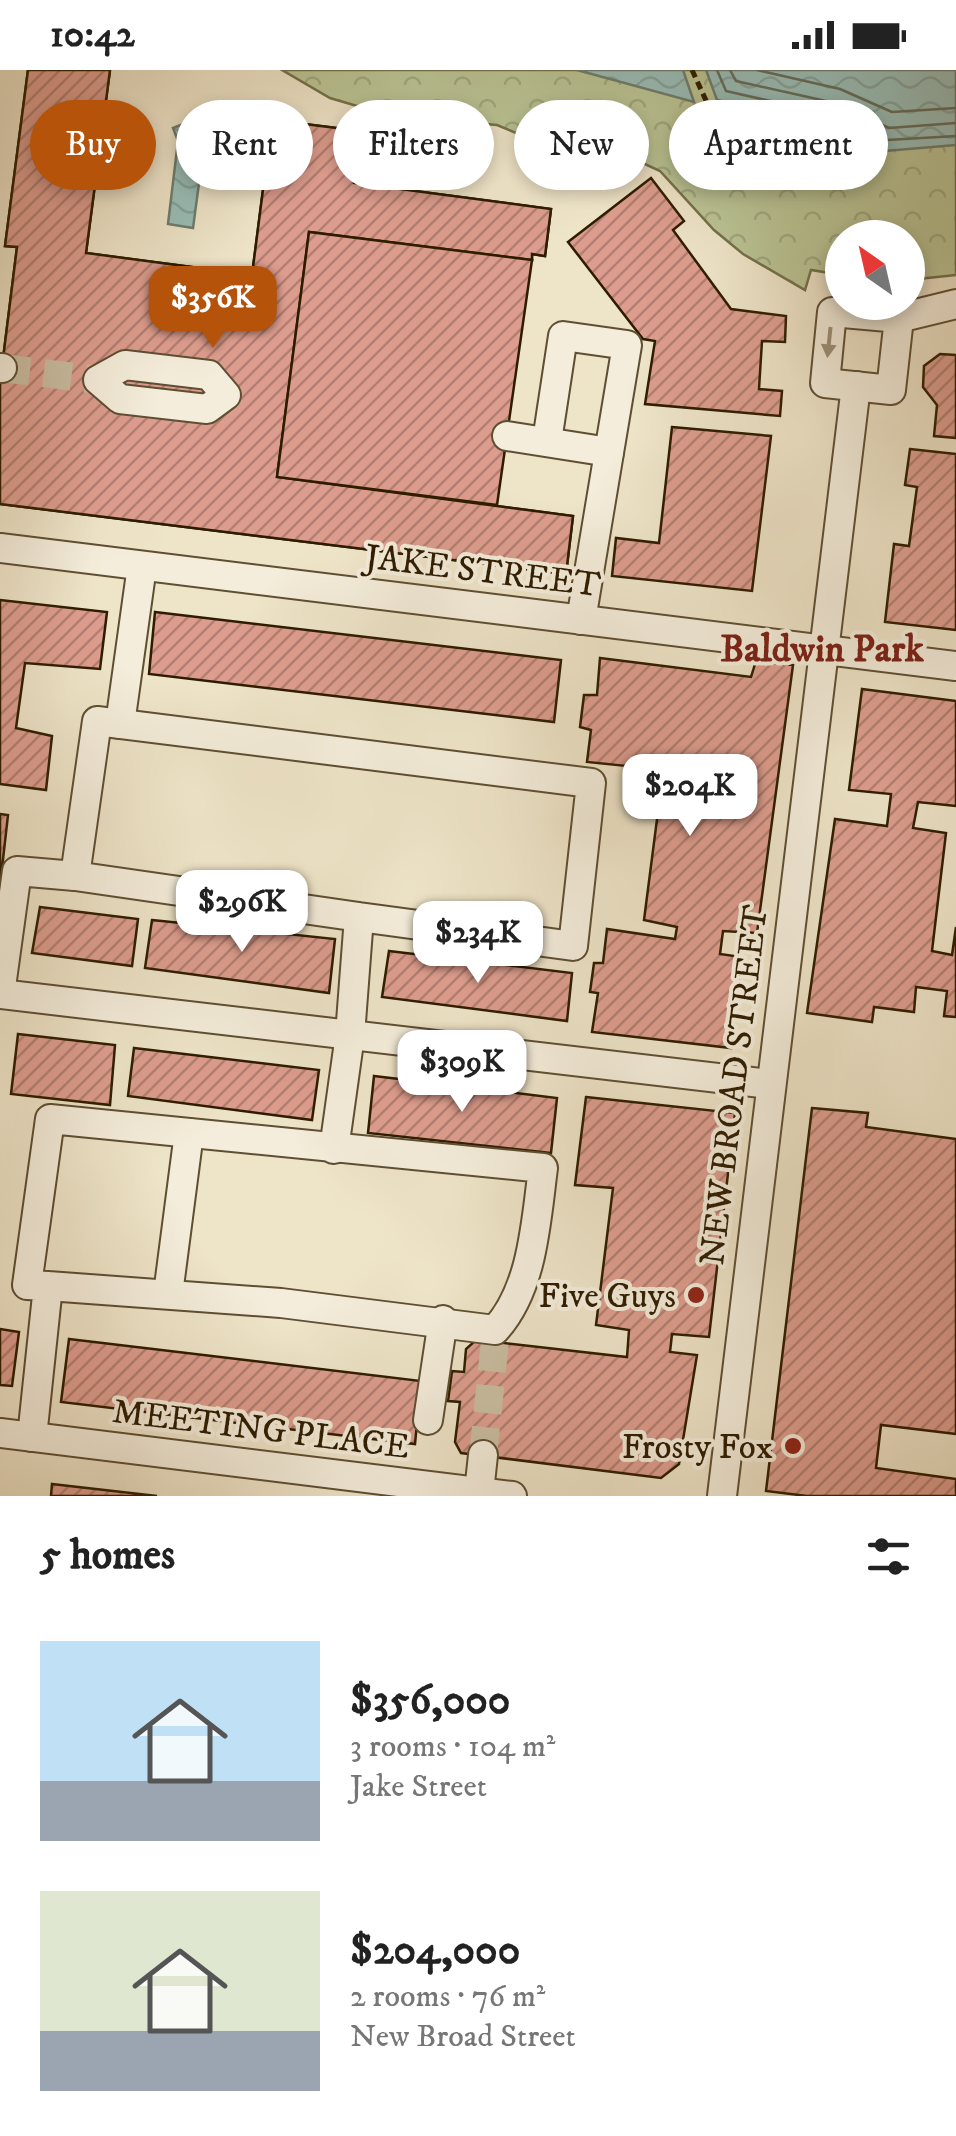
<!DOCTYPE html>
<meta charset="utf-8">
<style>
body{margin:0;font-family:"IM FELL DW Pica",serif;background:#f6f6f6;color:#222;height:100vh;display:flex;flex-direction:column;font-size:38px;white-space:nowrap}
*{box-sizing:border-box;margin:0}
p{font-size:32px;color:#767676}
.icon{flex:none;width:55px;height:55px;fill:none;stroke:currentColor;stroke-width:2;stroke-linecap:round;stroke-linejoin:round}
.map{position:relative;height:1426px;overflow:hidden}
.panel{display:flex;flex-direction:column;background:#fff;flex:1}
.panel>*{flex:none}
.guide{position:absolute;left:30px;top:30px;width:898px;height:90px;display:flex;gap:20px}
.needle{width:65px;rotate:326deg}
.fabs{position:absolute;left:825px;top:150px;display:grid;gap:20px}
.fabs a{display:grid;place-items:center;width:100px;height:100px;border-radius:50%;background:#fff;box-shadow:0 5px 15px #0003;font-size:50px}
.price{position:absolute;translate:-50% -85px;padding:0 22px;border-radius:20px;background:#fff;color:#222;font-size:32px;line-height:65px;filter:drop-shadow(0 2px 5px #0008)}
.price::after{content:'';position:absolute;left:50%;top:60px;width:30px;height:22px;margin-left:-15px;background:inherit;clip-path:polygon(0 0,100% 0,50% 100%)}
.price.on{background:#b45309;color:#fff}
ul{padding:0;list-style:none}
li{display:flex;align-items:center;gap:30px;height:250px;padding:0 40px}
li span{display:grid;place-items:center;flex:none;width:280px;height:200px;border-radius:0px;color:#555}
li>.icon{margin-inline-start:auto}
span .icon{width:120px;height:120px;fill:#fffc;stroke-width:1}
li b{font-size:42px}
h2{display:flex;justify-content:space-between;align-items:center;height:120px;padding:0 40px;font-size:42px}
.tag{padding:0 35px;border-radius:45px;background:#fff;box-shadow:0 5px 15px #0003;font-size:35px;line-height:90px}
.tag.on{background:#b45309;color:#fff}
.status{display:flex;justify-content:space-between;align-items:center;height:70px;padding:0 50px;background:#fff;direction:ltr}
.status svg{height:28px;fill:currentColor}
.map>svg:first-child{display:block}
</style>
<div class="status"><b>10:42</b><svg viewBox="0 0 49 12"><path d="M0 12V9h3v3zM5 12V6h3v6zM10 12V3h3v9zM15 12V0h3v12zM26 1h20v11H26zM47 4h2v5h-2z"/></svg></div>
<div class="map">
<svg width="956" height="1426" viewBox="0 0 956 1426">
<defs>
<pattern id="forest-crowns" width="20" height="18" patternUnits="userSpaceOnUse" patternTransform="scale(2.5)"><rect width="20" height="18" fill="#bac495"/><path d="M2 6a3 3 0 1 1 6 0M12 15a3 3 0 1 1 6 0" fill="none" stroke="#a0a87f"/></pattern>
<pattern id="water-waves" width="16" height="10" patternUnits="userSpaceOnUse" patternTransform="scale(2.5)"><rect width="16" height="10" fill="#99beb8"/><path d="M0 5q4-4 8 0t8 0" fill="none" stroke="#84a39c"/></pattern>
<pattern id="building-hatch" width="6" height="6" patternUnits="userSpaceOnUse" patternTransform="scale(2.5)"><rect width="6" height="6" fill="#dd9d8e"/><path d="M-1 1l2-2M0 6l6-6M5 7l2-2" fill="none" stroke="#b47f72"/></pattern>
</defs>
<rect width="100%" height="100%" fill="#eee4c8"/>
<filter id="stains"><feTurbulence type="fractalNoise" baseFrequency=".002" numOctaves="4"/><feColorMatrix values="0 0 0 0 .2 0 0 0 0 .09 0 0 0 0 .02 0 0 0 .5 -.17"/></filter>
<radialGradient id="worn" r=".72"><stop offset=".6" stop-color="#630" stop-opacity="0"/><stop offset="1" stop-color="#630" stop-opacity=".3"/></radialGradient>
<path fill="url(#forest-crowns)" stroke="#74704a" stroke-width="2.5" d="M 282,0 L 956,0 L 956,205 L 908,210 L 908,168 L 842,168 L 842,205 L 811,200 L 805,220 L 743,184 L 714,160 L 660,101 L 632,88 L 533,70 L 497,55 L 391,46 L 330,28 Z"/>
<g fill="url(#water-waves)" stroke="#6e7d6e" stroke-width="2.5">
<path d="M 577,0 L 683,0 L 694,32 Z"/>
<path d="M 706,0 L 956,0 L 956,75 L 885,81 L 829,55 L 717,30 Z"/>
<path d="M 188,52 L 211,61 L 204,76 L 193,158 L 168,154 L 178,71 L 173,58 Z"/>
</g>
<g fill="none" stroke-linecap="round" stroke-linejoin="round">
<g stroke="#646d5c" stroke-width="2.5">
<path d="M 717,0 L 726,21 L 832,45 L 887,70 L 956,66"/>
<path d="M 730,0 L 736,11 L 835,33 L 889,58 L 956,53"/>
<path d="M 757,0 L 840,19 L 892,42 L 956,38"/>
</g>
</g>
<g fill="url(#building-hatch)" stroke="#2e1c00" stroke-width="2.5">
<path d="M 28,0 L 110,0 L 86,183 L 252,205 L 272,50 L 361,61 L 354,113 L 551,139 L 545,186 L 532,184 L 532,190 L 309,162 L 277,407 L 573,446 L 566,504 L 0,434 L 0,313 L 17,177 L 5,176 Z"/>
<path d="M 28,0 L 110,0 L 86,183 L 252,205 L 272,50 L 361,61 L 354,113 L 551,139 L 545,186 L 532,184 L 532,190 L 309,162 L 277,407 L 573,446 L 566,504 L 0,434 L 0,313 L 17,177 L 5,176 Z"/>
<path d="M 651,108 L 684,151 L 673,160 L 731,239 L 786,246 L 785,272 L 762,271 L 759,319 L 782,321 L 780,346 L 645,334 L 655,271 L 643,269 L 568,172 Z"/>
<path d="M 309,162 L 532,190 L 497,435 L 277,407 Z"/>
<path d="M 940,284 L 956,285 L 956,368 L 934,366 L 937,335 L 923,317 L 924,296 Z"/>
<path d="M 672,357 L 771,366 L 752,521 L 612,506 L 616,468 L 659,473 Z"/>
<path d="M 910,379 L 956,384 L 956,560 L 885,552 L 894,474 L 909,476 L 917,417 L 905,415 Z"/>
<path d="M 0,530 L 107,542 L 100,599 L 25,593 L 16,658 L 52,666 L 46,720 L 0,714 Z"/>
<path d="M 155,542 L 561,590 L 554,652 L 149,604 Z"/>
<path d="M 600,588 L 751,607 L 756,591 L 793,595 L 757,863 L 723,861 L 720,884 L 741,887 L 731,978 L 592,962 L 598,923 L 590,922 L 594,893 L 603,893 L 607,859 L 675,869 L 677,857 L 644,850 L 660,726 L 692,731 L 696,703 L 587,692 L 591,660 L 580,657 L 584,625 L 597,625 Z"/>
<path d="M 862,619 L 956,631 L 956,736 L 918,732 L 913,758 L 946,763 L 932,881 L 952,885 L 956,857 L 956,947 L 944,946 L 947,921 L 916,917 L 914,942 L 874,937 L 872,952 L 807,943 L 835,749 L 887,756 L 891,724 L 849,720 Z"/>
<path d="M 0,744 L 8,745 L 0,816 Z"/>
<path d="M 40,837 L 138,849 L 132,896 L 32,883 Z"/>
<path d="M 152,850 L 335,869 L 329,923 L 145,898 Z"/>
<path d="M 389,881 L 572,903 L 567,951 L 382,927 Z"/>
<path d="M 18,964 L 115,975 L 110,1035 L 11,1024 Z"/>
<path d="M 134,978 L 319,1000 L 312,1050 L 128,1026 Z"/>
<path d="M 374,1006 L 557,1028 L 551,1083 L 368,1063 Z"/>
<path d="M 586,1027 L 735,1043 L 709,1267 L 672,1264 L 670,1282 L 697,1285 L 679,1394 L 661,1408 L 461,1383 L 455,1372 L 460,1332 L 448,1331 L 452,1301 L 464,1302 L 466,1279 L 476,1270 L 627,1287 L 629,1260 L 596,1255 L 613,1118 L 575,1115 Z"/>
<path d="M 812,1038 L 868,1043 L 866,1057 L 956,1069 L 956,1364 L 881,1355 L 876,1398 L 956,1409 L 956,1426 L 807,1426 L 766,1421 Z"/>
<path d="M 0,1259 L 19,1262 L 12,1316 L 0,1315 Z"/>
<path d="M 69,1269 L 421,1311 L 415,1374 L 61,1332 Z"/>
<path d="M 52,1414 L 157,1426 L 51,1426 Z"/>
</g>
<g fill="none" stroke-linecap="round" stroke-linejoin="round">
<g stroke="#c8bca0" stroke-width="28" stroke-dasharray="28 14" stroke-linecap="butt">
<path d="M 2,298 L 98,310"/>
<path d="M 483,1385 L 495,1272"/>
</g>
<g stroke="#5e4e32" stroke-width="32">
<g id="minor">
<path d="M 899,248 L 891,320 L 825,313 L 832,242 L 899,248 L 956,234"/>
<path d="M 125,295 L 209,305 L 226,325 L 207,339 L 120,329 L 98,310 Z"/>
<path d="M 0,298 L 2,298"/>
<path d="M 507,366 L 609,382"/>
<path d="M 547,371 L 563,266 L 627,275 L 581,550"/>
<path d="M 0,478 L 956,596"/>
<path d="M 120,654 L 142,496"/>
<path d="M 0,924 L 770,1014"/>
<path d="M 0,924 L 17,801 L 75,806"/>
<path d="M 334,1079 L 350,965 L 359,847 L 573,876 L 591,713 L 97,651 L 75,806 L 359,847"/>
<path d="M 168,1224 L 189,1063"/>
<path d="M 428,1350 L 443,1250"/>
<path d="M 0,1363 L 512,1426"/>
<path d="M 32,1367 L 48,1216 L 27,1215 L 50,1049 L 543,1098 C 536,1151 533,1219 495,1260 L 281,1233 L 48,1216"/>
<path d="M 479,1422 L 483,1385"/>
<path d="M 722,1426 L 856,316"/>
</g>
</g>
<path stroke="#2e1c00" stroke-width="5" stroke-dasharray="8 5" stroke-linecap="butt" d="M 692,0 L 709,37 L 715,61"/>
<use href="#minor" stroke="#f4eddb" stroke-width="28"/>
</g>
<defs><path id="oneway-solid" d="M-6-.8H1V-3.2L6.5 0L1 3.2V.8H-6Z" transform="scale(2.5)"/></defs>
<use fill="#9b8f78" href="#oneway-solid" transform="translate(829 272) rotate(96)"/>
<g fill="#8f2418" stroke="#f4eddb" stroke-width="4">
<circle cx="696" cy="1225" r="10"/>
<circle cx="793" cy="1376" r="10"/>
</g>
<g text-anchor="middle" stroke-width="8" stroke-linejoin="round" paint-order="stroke">
<g font-size="35" fill="#2e1c00" stroke="#f4eddb">
<text transform="translate(483 500) rotate(7)" y="12">JAKE STREET</text>
<text transform="translate(733 1015) rotate(-83)" y="12">NEW BROAD STREET</text>
<text transform="translate(261 1358) rotate(7)" y="12">MEETING PLACE</text>
</g>
<g font-size="35" fill="#2e1c00" stroke="#f4eddb" text-anchor="end">
<text x="676" y="1237">Five Guys</text>
<text x="773" y="1388">Frosty Fox</text>
</g>
<g font-size="38" font-weight="bold" fill="#7a1f14" stroke="#f4eddb">
<text x="822" y="591">Baldwin Park</text>
</g>
</g>
<rect width="100%" height="100%" filter="url(#stains)"/>
<rect width="100%" height="100%" fill="url(#worn)"/>
</svg>
<div class="fabs">
<a><svg class="needle" viewBox="-14 -14 28 28"><path d="M0-13l5 13h-10z" fill="#e53935"/><path d="M0 13l5-13h-10z" fill="#767676"/></svg></a>
</div>
<b class="price on" style="left:213px;top:281px">$356K</b>
<b class="price" style="left:690px;top:769px">$204K</b>
<b class="price" style="left:242px;top:885px">$296K</b>
<b class="price" style="left:478px;top:916px">$234K</b>
<b class="price" style="left:462px;top:1045px">$309K</b>
<div class="guide">
<a class="tag on">Buy</a>
<a class="tag">Rent</a>
<a class="tag">Filters</a>
<a class="tag">New</a>
<a class="tag">Apartment</a>
</div>
</div>
<section class="panel">
<h2>5 homes<svg class="icon" aria-label="filters" viewBox="0 0 24 24"><path d="M4 7h16M4 17h16"/><circle cx="9" cy="7" r="2"/><circle cx="15" cy="17" r="2"/></svg></h2>
<ul>
<li><span style="background:linear-gradient(#bfe0f5 70%,#9aa5b1 0)"><svg class="icon" aria-label="home" viewBox="0 0 24 24"><path d="M3 11l9-7 9 7M6 9v11h12V9"/></svg></span><div><b>$356,000</b><p>3 rooms · 104 m²</p><p>Jake Street</p></div></li>
<li><span style="background:linear-gradient(#dfe7d0 70%,#9aa5b1 0)"><svg class="icon" aria-label="home" viewBox="0 0 24 24"><path d="M3 11l9-7 9 7M6 9v11h12V9"/></svg></span><div><b>$204,000</b><p>2 rooms · 76 m²</p><p>New Broad Street</p></div></li>
</ul>
</section>
